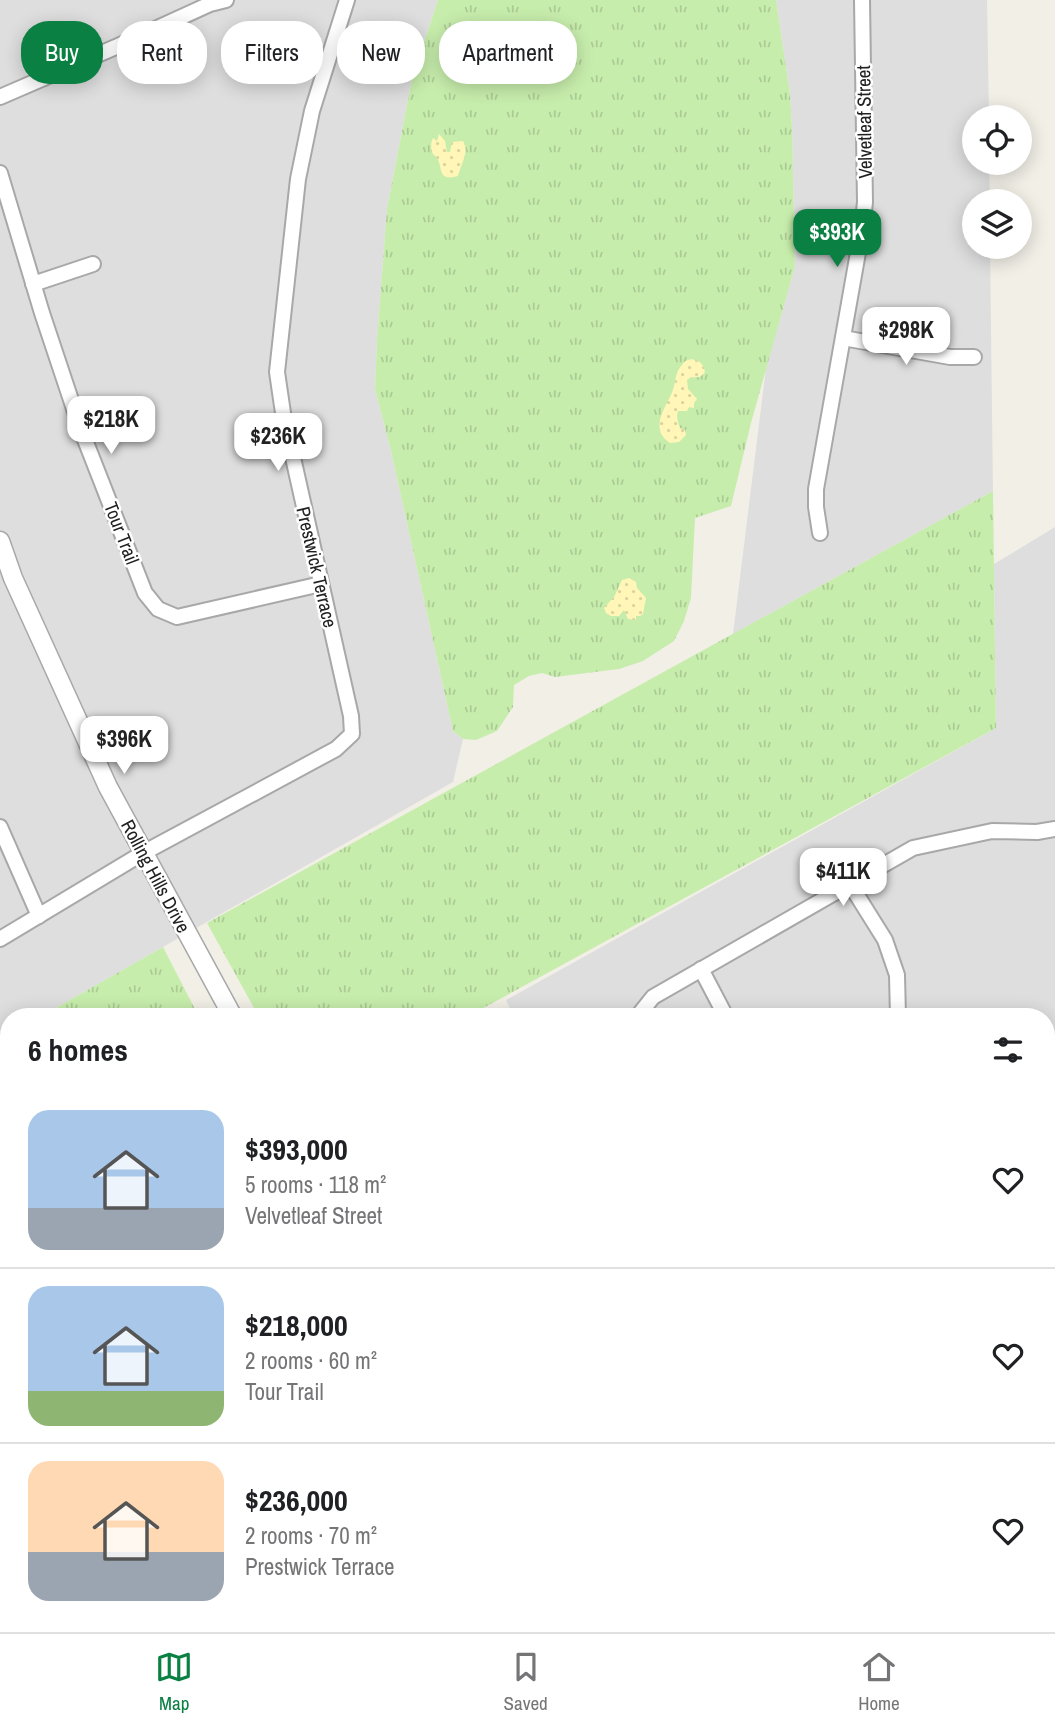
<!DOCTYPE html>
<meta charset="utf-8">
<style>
body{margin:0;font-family:"Archivo Narrow",sans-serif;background:#f6f6f6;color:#202124;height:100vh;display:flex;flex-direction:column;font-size:26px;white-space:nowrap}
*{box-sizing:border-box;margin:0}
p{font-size:23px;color:#757577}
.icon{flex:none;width:38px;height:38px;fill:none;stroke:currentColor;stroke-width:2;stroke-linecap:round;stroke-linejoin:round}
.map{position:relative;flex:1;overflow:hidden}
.panel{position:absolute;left:0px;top:1008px;width:1055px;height:625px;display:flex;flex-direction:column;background:#fff;border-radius:28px 28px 0 0;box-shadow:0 4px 18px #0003}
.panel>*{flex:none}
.top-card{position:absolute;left:21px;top:21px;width:700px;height:63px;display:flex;gap:14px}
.controls{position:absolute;left:962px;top:105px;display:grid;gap:14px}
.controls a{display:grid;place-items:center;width:70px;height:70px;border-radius:50%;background:#fff;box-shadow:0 4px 18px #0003;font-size:35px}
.price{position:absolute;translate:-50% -60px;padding:0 16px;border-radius:14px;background:#fff;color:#222;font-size:23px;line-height:46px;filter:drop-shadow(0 2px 4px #0008)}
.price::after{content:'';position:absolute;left:50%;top:42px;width:21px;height:16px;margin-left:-10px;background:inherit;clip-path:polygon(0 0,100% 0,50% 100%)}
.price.on{background:#0b8043;color:#fff}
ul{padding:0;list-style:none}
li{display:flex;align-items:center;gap:21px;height:175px;padding:0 28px}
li+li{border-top:2px solid #e0e0e0}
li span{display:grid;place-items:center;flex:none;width:196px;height:140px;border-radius:21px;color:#555}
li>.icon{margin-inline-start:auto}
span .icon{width:84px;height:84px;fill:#fffc;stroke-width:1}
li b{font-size:30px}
h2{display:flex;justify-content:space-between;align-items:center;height:84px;padding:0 28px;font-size:30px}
.tag{padding:0 24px;border-radius:28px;background:#fff;box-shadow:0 4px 18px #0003;font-size:24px;line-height:63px}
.tag.on{background:#0b8043;color:#fff}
.tabs{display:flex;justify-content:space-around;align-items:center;height:98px;border-top:2px solid #e0e0e0;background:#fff;font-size:19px;color:#757577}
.tabs a{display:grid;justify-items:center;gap:4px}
.tabs .on{color:#0b8043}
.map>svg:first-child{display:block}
</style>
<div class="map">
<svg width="1055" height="1632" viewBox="0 0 1055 1632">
<defs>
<pattern id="grass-tufts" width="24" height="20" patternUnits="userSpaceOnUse" patternTransform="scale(1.75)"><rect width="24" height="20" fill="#c7edac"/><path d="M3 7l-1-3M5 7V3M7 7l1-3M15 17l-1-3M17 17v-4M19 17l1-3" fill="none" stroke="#abcb94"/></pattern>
<pattern id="sand-dots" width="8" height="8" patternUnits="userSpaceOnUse" patternTransform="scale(1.75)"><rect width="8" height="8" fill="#fff6b8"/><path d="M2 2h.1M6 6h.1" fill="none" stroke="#dad39e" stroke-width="1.8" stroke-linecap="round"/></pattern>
</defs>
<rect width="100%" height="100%" fill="#f2efe7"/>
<g fill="#dfdede">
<path d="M 0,0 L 438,0 L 412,79 L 387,209 L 377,340 L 375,389 L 391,451 L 453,731 L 463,739 L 453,782 L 40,1017 L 9,1017 L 9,1035 L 0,1040 Z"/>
<path d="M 776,0 L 987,0 L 989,117 L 975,117 L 975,163 L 989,163 L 990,201 L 975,201 L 975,247 L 990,247 L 993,491 L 733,634 L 766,368 L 795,266 L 792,127 L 790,94 Z"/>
<path d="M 1055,527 L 1055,1632 L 425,1632 L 424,1624 L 1046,1624 L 1046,1017 L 514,1017 L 506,1000 L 996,728 L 994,564 Z"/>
<path d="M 9,1267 L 9,1624 L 380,1624 L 380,1632 L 0,1632 L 0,1271 Z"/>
</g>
<g fill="url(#grass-tufts)">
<path d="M 438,0 L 776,0 L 790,94 L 792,127 L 795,266 L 751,423 L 731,506 L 695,518 L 691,598 L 684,621 L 674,641 L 643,661 L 619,669 L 555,677 L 542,673 L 529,676 L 514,685 L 513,707 L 497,731 L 476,740 L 463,739 L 453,731 L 391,451 L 375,389 L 377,340 L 387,209 L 412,79 Z"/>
<path d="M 993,491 L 996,728 L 467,1017 L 259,1017 L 207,923 Z"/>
<path d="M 163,947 L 199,1017 L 40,1017 Z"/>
<path d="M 9,1035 L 9,1267 L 0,1271 L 0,1040 Z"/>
</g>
<g fill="url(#sand-dots)">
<path d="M 439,134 L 445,141 L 447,152 L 450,152 L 452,142 L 463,141 C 470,151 461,164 458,176 C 437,182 443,167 437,158 C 436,156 434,155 433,154 C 430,149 431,142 433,138 L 437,141 Z"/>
<path d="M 691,359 C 700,361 703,363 705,372 C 701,377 698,378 691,377 L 687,380 L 688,389 L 697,399 L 694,403 L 694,408 L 689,407 L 687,411 L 678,411 C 676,417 678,422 680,428 L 685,430 L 686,435 L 679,442 L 670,443 C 665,439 661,436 660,430 C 657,414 671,400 674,386 C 676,378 676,371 682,365 C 685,360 686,361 691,359 Z"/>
<path d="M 629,578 L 636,582 L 637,588 L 646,598 L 643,614 L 640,616 L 636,616 L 636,620 L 628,619 L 624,610 L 619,616 L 611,616 L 606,613 L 604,608 L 614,597 L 622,580 Z"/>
</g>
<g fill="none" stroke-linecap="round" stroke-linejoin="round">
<g stroke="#a8a8a8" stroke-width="18">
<g id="minor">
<path d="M 0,97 L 118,46 L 210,4 L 226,0"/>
<path d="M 0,173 L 42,313 L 80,427 L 145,593 L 158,609 L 177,617 L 321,584"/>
<path d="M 33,284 L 93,264"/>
<path d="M 843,338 L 950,357 L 974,357"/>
<path d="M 820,533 L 816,507 L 816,489 L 862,230 L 865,202 L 862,0"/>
<path d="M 0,827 L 39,916"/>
<path d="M 850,884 L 885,940 L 897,975 L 898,1017"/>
<path d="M 0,939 L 143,853 L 336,749 L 352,734 L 351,716 L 283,413 L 277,372 L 298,179 L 312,111 L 347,0"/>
<path d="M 701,969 L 723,1011 L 724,1017"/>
<path d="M 637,1017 L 653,997 L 913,848 L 992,831 L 1037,832 L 1055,829"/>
<path d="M 1046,1392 L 1055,1391"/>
<path d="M 0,1396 L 9,1391"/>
<path d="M 225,1624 L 227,1632"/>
<path d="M 730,1624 L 730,1632"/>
<path d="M 907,1624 L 907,1632"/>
<path d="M 520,1632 L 520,1624"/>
</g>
</g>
<g stroke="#a8a8a8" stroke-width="21">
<g id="tertiary">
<path d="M 0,541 L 13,578 L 108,787 L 233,1017"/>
<path d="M 402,1632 L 402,1624"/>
</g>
</g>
<use href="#minor" stroke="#fff" stroke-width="14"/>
<use href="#tertiary" stroke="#fff" stroke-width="18"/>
</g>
<g text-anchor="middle" stroke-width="5" stroke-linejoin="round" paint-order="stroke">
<g font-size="19" fill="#212121" stroke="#fff">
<text transform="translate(864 122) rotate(-91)" y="7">Velvetleaf Street</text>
<text transform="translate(122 533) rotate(69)" y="7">Tour Trail</text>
<text transform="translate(317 567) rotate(77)" y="7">Prestwick Terrace</text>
<text transform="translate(156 876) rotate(62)" y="7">Rolling Hills Drive</text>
</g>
</g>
</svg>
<div class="controls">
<a><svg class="icon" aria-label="locate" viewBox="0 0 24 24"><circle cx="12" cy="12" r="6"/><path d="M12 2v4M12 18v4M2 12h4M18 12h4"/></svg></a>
<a><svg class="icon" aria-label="layers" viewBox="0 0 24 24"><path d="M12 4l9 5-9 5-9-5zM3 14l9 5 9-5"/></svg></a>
</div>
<b class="price on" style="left:837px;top:269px">$393K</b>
<b class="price" style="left:906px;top:367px">$298K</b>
<b class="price" style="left:111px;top:456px">$218K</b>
<b class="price" style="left:278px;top:473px">$236K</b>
<b class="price" style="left:124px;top:776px">$396K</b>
<b class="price" style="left:843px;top:908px">$411K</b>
<div class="top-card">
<a class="tag on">Buy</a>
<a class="tag">Rent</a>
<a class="tag">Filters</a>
<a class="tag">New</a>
<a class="tag">Apartment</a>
</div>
<section class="panel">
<h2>6 homes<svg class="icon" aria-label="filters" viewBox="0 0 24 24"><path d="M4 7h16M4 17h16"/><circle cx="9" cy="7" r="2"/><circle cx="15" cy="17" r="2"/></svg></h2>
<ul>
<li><span style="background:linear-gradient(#a9c7e8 70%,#9aa5b1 0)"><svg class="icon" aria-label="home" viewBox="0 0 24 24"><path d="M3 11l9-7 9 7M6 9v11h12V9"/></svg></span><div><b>$393,000</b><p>5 rooms · 118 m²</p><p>Velvetleaf Street</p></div><svg class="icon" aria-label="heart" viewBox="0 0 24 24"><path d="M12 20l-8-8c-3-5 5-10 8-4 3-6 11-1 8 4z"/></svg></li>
<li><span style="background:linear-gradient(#a9c7e8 75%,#8fb573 0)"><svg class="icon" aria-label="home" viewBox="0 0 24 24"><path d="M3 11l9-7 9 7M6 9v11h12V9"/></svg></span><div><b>$218,000</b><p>2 rooms · 60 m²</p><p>Tour Trail</p></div><svg class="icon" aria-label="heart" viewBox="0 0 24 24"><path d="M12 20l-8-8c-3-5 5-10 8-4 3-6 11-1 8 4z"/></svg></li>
<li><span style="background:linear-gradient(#ffd9b3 65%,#9aa5b1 0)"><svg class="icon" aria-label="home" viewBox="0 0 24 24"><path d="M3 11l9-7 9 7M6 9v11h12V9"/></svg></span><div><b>$236,000</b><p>2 rooms · 70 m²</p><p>Prestwick Terrace</p></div><svg class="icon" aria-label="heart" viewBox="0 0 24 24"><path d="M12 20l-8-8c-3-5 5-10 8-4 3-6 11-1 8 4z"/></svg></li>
</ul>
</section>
</div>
<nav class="tabs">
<a class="on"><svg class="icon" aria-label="map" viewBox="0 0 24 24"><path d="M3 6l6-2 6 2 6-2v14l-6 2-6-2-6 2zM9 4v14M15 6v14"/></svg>Map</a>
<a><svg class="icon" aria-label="saved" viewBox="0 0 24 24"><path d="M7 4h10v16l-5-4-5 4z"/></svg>Saved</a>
<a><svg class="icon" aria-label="home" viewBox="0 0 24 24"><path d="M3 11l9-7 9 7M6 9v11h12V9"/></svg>Home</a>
</nav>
